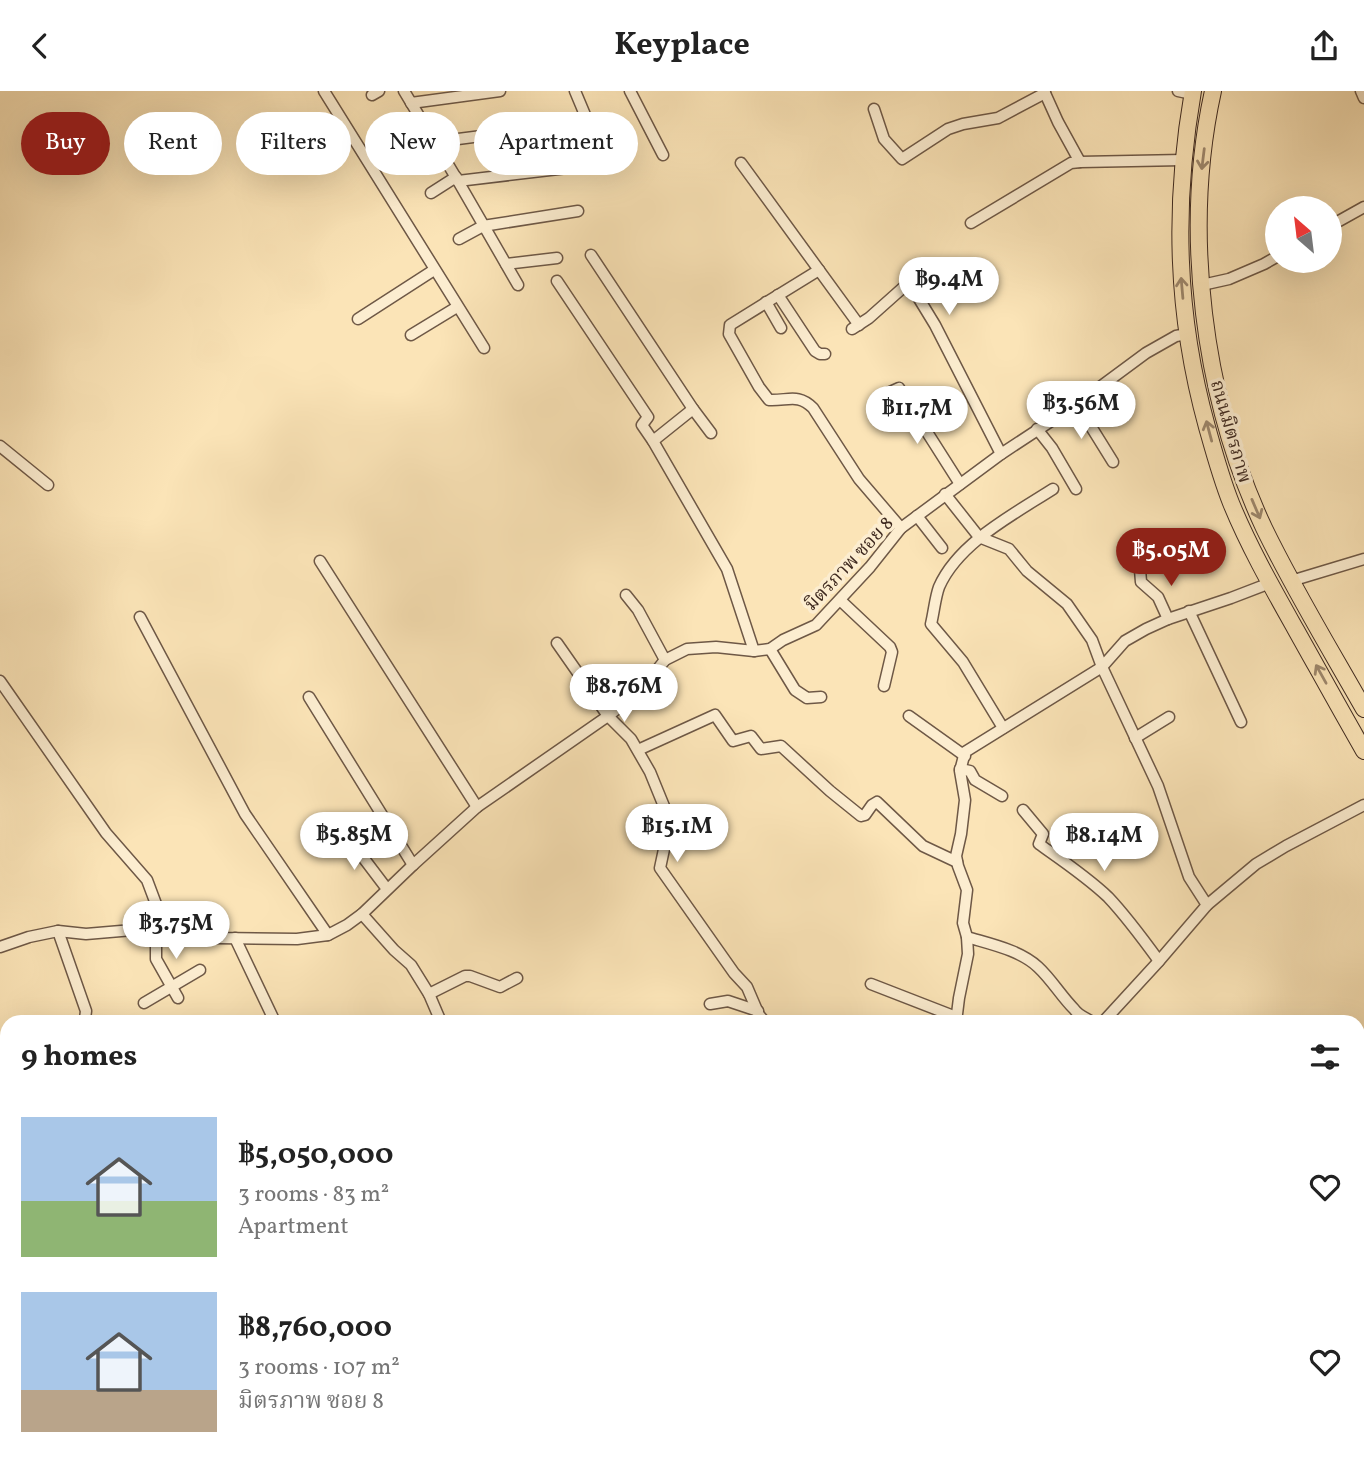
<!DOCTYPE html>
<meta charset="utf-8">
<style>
body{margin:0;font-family:Vollkorn,"Noto Serif Thai",serif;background:#f6f6f6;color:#222;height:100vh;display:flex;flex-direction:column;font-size:26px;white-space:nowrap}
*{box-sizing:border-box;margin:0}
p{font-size:23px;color:#767676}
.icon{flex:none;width:38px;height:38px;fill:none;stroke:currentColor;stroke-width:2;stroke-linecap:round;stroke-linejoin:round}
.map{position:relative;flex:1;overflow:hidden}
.side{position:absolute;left:0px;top:924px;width:1365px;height:450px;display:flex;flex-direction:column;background:#fff;border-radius:21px 21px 0 0;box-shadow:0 7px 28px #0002}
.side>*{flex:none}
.banner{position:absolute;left:21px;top:21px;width:700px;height:63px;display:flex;gap:14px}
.needle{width:46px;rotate:332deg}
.tools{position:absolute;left:1265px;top:105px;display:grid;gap:14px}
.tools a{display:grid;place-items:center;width:77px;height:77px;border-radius:50%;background:#fff;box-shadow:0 7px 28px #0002;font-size:35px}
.price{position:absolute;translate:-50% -60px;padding:0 16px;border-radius:24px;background:#fff;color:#222;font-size:23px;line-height:46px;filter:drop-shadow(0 2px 4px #0008)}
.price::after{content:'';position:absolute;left:50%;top:42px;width:21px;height:16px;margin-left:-10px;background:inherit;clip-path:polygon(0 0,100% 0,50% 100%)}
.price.current{background:#8f2418;color:#fff}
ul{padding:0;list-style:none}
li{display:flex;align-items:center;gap:21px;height:175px;padding:0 21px}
li span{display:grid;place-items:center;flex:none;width:196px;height:140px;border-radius:0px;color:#555}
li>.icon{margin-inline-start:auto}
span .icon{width:84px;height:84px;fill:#fffc;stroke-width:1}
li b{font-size:30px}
h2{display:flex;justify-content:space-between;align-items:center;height:84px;padding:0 21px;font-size:30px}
.tag{padding:0 24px;border-radius:32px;background:#fff;box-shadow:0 7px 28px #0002;font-size:24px;line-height:63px}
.tag.current{background:#8f2418;color:#fff}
header{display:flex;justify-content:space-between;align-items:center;height:91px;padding:0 21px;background:#fff;font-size:32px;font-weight:700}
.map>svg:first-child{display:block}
</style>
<header><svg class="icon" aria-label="back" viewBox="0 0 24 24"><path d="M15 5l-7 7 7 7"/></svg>Keyplace<svg class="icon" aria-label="share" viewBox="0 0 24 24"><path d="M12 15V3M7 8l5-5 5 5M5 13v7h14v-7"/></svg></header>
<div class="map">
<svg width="1364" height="1373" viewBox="0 0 1364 1373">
<rect width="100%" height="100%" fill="#fbe4b7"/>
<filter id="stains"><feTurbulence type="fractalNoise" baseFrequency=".00286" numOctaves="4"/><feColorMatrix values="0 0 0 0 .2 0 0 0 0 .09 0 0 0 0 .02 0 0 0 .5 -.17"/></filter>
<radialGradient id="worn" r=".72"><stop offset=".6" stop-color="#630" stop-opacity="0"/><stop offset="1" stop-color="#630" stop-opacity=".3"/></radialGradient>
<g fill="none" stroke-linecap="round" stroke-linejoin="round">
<g stroke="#6e5846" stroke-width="13">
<g id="minor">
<path d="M 324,0 L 484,257"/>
<path d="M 404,0 L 458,90 L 518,194"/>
<path d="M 630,0 L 663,64"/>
<path d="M 1044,0 L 1058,31 L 1080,71 L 1183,69"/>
<path d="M 1178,0 L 1192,3"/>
<path d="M 1361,0 L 1364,7"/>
<path d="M 372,4 L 379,0"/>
<path d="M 411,12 L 500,0"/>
<path d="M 874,18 L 884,48 L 902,68 L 948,38 L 963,33 L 998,27 L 1045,2"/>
<path d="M 400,51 L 425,35"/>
<path d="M 435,51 L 588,31 L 575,0"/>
<path d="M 741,72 L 859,234"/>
<path d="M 458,90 L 593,74"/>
<path d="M 431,102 L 456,86"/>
<path d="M 971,132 L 1071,72 L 1080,71"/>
<path d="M 1330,135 L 1364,116"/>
<path d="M 459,148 L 483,135 L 578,120"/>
<path d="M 591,164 L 693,318 L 711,342"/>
<path d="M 506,173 L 557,167"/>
<path d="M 819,179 L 730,234 L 729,243 L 759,296 L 769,309 C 788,310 798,302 813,317 L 859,388 L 901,437"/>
<path d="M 557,190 L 648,326 L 642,334 L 653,350 L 727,478 L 754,560"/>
<path d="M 1202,194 L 1229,188 L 1264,173 L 1278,165"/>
<path d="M 778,204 L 815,260 L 820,263 L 825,263"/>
<path d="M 766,211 L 781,237"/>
<path d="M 358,228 L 434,179"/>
<path d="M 852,238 L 869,227 L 906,194 L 910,193 L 935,234 L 1001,363"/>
<path d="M 411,244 L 457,216"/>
<path d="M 877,307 L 899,297 L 960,393"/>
<path d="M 1077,313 L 1113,371"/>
<path d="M 1037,338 L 1052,357 L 1076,398"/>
<path d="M 653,350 L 693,318"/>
<path d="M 0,355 L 48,394"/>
<path d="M 945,403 L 979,446 L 1009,458 L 1027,480 L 1067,513 L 1092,549 L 1102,576 L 1158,695 L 1189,786 L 1207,814"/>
<path d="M 917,425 L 942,457"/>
<path d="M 320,470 L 477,716"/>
<path d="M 1140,478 L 1141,491 L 1158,506 L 1168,528"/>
<path d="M 1291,490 L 1364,468"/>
<path d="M 626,504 L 638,519 L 665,569"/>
<path d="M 840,509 L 890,556 L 892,561 L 884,595"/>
<path d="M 1189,520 L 1241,631"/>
<path d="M 140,526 L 245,723 L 328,844"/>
<path d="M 557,552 L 608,625 L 631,648 L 650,681 L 670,730 L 660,777 L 734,882 L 747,896 L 759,924 L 765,931"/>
<path d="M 770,558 L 795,599 L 807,607 L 821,606"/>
<path d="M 0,590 L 106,742 L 147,789 L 156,813 L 156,868 L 178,907"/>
<path d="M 309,606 L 413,774"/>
<path d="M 909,625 L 965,665"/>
<path d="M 1003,637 L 963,571 L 931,533 C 934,521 935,507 939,496 C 958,452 1014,423 1053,398"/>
<path d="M 1135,647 L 1169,626"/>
<path d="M 638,659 L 715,624 L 733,650 L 751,645 L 761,658 L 781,655 L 830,700 L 861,725 L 865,724 L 872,714 L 877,711 L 923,755 L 957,771"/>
<path d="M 960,678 L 970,680 L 975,689 L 1002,705"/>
<path d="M 1023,719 L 1043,743 L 1039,753 C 1063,770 1087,786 1108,806 C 1127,826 1143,848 1159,870"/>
<path d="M 346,744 L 387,798"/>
<path d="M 362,823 L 394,859 L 411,874 L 429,903 L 441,931"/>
<path d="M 58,840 L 86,920 L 85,928 L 82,931"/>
<path d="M 967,846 C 990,853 1020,859 1038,876 C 1052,889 1061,905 1074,918 C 1078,924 1086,927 1092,931"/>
<path d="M 235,847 L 275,931"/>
<path d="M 0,856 L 29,846 L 58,840 L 86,843 L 156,837 L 217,847 L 297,848 L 328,844 L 347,834 L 362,823 L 413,774 L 477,716 L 608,625 L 640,600 L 665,569 L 687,558 L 716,556 L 754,560 L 770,558 L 783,549 L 816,534 L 870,476 L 901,437 L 1001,363 L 1077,313 L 1146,262 L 1176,245 L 1187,243"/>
<path d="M 871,893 L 956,926"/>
<path d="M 429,903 L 465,885 L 470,885 L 500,896 L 517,887"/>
<path d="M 144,912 L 200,879"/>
<path d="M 710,913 L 728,910 L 758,920"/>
<path d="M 956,931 L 959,907 L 968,863 L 967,846 L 963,832 L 967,799 L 958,775 L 956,765 L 961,743 L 965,709 L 960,680 L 965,661 L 1102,576 L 1125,550 L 1146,538 L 1168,528 L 1231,507 L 1270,492"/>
<path d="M 1103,931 L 1159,870 L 1207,814 L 1256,773 L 1286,755 L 1364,714"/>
<path d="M 1358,1091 L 1364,1087"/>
<path d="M 0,1100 L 2,1108 L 0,1111"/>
<path d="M 1358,1183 L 1364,1190"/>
<path d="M 1358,1229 L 1364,1224"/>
<path d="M 175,1367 L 179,1373"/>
<path d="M 410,1367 L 413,1373"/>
<path d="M 428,1367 L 431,1373"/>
<path d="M 485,1367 L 489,1373"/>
<path d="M 514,1367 L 516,1373"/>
<path d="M 604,1367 L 608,1373"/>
<path d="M 658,1367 L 664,1373"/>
<path d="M 776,1367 L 780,1373"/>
<path d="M 1000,1367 L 1001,1368 L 1003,1367"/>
<path d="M 1078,1367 L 1082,1373"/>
<path d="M 1147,1367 L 1151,1373"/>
<path d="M 1194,1367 L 1198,1373"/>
<path d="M 1284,1367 L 1285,1373"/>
<path d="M 97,1373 L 102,1367"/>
<path d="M 571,1373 L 586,1367"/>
<path d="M 766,1373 L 770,1367"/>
<path d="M 1251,1373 L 1263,1367"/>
<path d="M 1357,1373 L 1364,1366"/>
</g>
</g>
<g stroke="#3f2a20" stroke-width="17">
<g id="major">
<path d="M 0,1251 L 7,1262"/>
<path d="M 0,1355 L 7,1365"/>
<path d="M 84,1367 L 89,1373"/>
</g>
</g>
<g stroke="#3f2a20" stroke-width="18">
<g id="highway">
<path d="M 1193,0 C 1173,115 1176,224 1207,336 C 1214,361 1221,387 1231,412 C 1249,456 1273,498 1296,539 C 1319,580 1341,620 1364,660"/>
<path d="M 1213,0 C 1182,140 1203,307 1264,437 C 1294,499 1330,558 1364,618"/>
<path d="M 0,1278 L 7,1288"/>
<path d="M 0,1322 L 7,1332"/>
<path d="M 32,1367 L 36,1373"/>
<path d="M 60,1367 L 64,1373"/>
</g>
</g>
<use href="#minor" stroke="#fcedd0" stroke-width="10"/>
<use href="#major" stroke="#fbe4b7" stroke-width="14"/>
<use href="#highway" stroke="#fbe4b7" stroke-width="16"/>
<g stroke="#3f2a20" stroke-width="5">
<g id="rail">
<path d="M 1358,1325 L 1364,1319"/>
<path d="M 1309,1373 L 1315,1367"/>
</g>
</g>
<use href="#rail" stroke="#fcedd0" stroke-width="2.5" stroke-dasharray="8" stroke-linecap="butt"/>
</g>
<defs><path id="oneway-shaft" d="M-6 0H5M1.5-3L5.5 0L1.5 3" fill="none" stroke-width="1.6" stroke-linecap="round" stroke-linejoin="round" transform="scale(1.75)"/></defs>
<g stroke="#9d876c">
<use href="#oneway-shaft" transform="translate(1203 68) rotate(97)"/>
<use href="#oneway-shaft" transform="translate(1182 197) rotate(-95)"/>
<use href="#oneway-shaft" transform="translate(1209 340) rotate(-105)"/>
<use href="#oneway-shaft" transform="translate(1256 418) rotate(67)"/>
<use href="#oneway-shaft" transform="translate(1321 583) rotate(-119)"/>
</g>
<g text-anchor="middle" stroke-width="7" stroke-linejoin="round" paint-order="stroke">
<g font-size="19" fill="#3f2a20" stroke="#fcedd0">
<text transform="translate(1232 340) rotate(74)" y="7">ถนนมิตรภาพ</text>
<text transform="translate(848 472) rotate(-47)" y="7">มิตรภาพ ซอย 8</text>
</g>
</g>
<rect width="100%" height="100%" filter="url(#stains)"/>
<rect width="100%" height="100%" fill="url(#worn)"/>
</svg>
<div class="tools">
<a><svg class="needle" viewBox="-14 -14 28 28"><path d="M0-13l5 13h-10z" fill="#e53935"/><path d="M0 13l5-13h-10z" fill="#767676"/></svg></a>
</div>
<b class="price" style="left:949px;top:226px">฿9.4M</b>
<b class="price" style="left:1081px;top:350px">฿3.56M</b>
<b class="price" style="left:917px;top:355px">฿11.7M</b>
<b class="price current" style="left:1171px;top:497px">฿5.05M</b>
<b class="price" style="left:624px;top:633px">฿8.76M</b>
<b class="price" style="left:677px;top:773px">฿15.1M</b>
<b class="price" style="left:354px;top:781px">฿5.85M</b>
<b class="price" style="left:1104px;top:782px">฿8.14M</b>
<b class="price" style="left:176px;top:870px">฿3.75M</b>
<div class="banner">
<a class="tag current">Buy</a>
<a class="tag">Rent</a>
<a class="tag">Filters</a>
<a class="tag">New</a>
<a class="tag">Apartment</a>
</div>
<section class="side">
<h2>9 homes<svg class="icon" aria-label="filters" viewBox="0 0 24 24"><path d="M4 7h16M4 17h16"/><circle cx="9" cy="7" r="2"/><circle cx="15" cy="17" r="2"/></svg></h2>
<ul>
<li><span style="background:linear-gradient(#a9c7e8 60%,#8fb573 0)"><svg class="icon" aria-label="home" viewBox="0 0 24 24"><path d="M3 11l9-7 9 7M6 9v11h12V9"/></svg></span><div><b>฿5,050,000</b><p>3 rooms · 83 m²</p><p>Apartment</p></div><svg class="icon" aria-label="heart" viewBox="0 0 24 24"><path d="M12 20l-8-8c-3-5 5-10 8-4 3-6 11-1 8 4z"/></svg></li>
<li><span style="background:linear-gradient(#a9c7e8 70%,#b9a48a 0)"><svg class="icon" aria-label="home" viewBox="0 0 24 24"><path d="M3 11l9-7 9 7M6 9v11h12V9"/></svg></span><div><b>฿8,760,000</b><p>3 rooms · 107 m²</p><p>มิตรภาพ ซอย 8</p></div><svg class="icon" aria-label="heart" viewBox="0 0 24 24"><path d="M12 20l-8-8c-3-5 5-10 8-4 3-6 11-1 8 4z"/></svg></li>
</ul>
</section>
</div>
